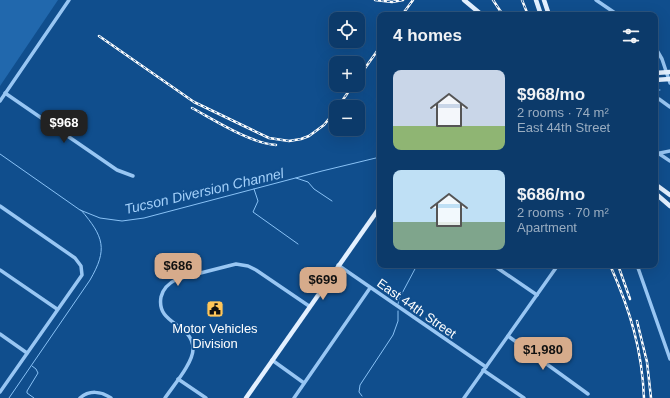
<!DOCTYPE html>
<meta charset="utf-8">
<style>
body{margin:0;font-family:Helvetica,sans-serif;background:#154170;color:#f1f3f6;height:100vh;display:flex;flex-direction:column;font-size:15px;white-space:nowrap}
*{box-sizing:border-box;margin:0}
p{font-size:13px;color:#9aadc1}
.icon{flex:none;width:22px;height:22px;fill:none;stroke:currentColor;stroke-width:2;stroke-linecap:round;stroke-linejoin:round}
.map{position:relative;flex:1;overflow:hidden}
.drawer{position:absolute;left:377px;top:12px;width:281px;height:256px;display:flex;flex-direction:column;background:#0c3a6a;border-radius:8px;box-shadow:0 4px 16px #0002,0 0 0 1px #2c547e}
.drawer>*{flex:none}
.buttons{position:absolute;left:329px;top:12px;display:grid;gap:8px}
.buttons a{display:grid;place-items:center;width:36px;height:36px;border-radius:8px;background:#0c3a6a;box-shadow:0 4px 16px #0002,0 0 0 1px #2c547e;font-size:20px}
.price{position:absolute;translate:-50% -34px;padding:0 9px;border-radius:8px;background:#d6ab8b;color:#111;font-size:13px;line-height:26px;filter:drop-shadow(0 1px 2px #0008)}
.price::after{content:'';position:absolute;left:50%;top:24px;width:12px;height:9px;margin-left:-6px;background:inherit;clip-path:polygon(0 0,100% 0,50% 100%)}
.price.on{background:#222;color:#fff}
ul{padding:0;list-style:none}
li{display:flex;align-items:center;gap:12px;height:100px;padding:0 16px}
li span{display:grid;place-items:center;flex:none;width:112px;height:80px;border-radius:8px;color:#555}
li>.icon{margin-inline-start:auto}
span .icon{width:48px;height:48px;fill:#fffc;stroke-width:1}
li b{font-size:17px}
h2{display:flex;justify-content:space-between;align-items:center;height:48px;padding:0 16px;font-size:17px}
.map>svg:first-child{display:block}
</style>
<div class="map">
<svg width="670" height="398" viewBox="0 0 670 398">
<rect width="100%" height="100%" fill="#104e8d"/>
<path fill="#2168ad" d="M 0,0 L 58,0 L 0,86 Z"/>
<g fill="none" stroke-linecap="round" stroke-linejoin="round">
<g stroke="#89c2f6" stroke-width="1">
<path d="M 655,90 L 660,90"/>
<path d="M 0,154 L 80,210 L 100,218 L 122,221 L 144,218 L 322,171 L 380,157"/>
<path d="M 296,178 L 308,182 L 314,189 L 332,201"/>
<path d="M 254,189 L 258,201 L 253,212 L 298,244"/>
<path d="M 377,232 L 380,234"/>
<path d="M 398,304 L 399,299 L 416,267 L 416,265"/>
<path d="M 32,366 L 36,369 L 38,373 L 27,391 L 27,393 L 34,398"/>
<path d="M 362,396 L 359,392 L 360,385 L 393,335 L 398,321 L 398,311"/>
<path d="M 9,398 L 90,280 C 108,249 104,237 81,210"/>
</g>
<g stroke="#98c6f3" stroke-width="3.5">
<path d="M 596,0 L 618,15"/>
<path d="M 655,47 L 662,59 L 670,83"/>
<path d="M 5,93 L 117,170 L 133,176"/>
<path d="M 659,99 L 670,107"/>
<path d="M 0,101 L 69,0"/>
<path d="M 658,153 L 670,161"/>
<path d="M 655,154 L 670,151"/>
<path d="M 0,206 L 75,258 L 81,266 L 82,275 L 0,392"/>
<path d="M 338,265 L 486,367"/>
<path d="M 493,265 L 537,295"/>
<path d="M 637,265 L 670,359"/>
<path d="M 0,270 L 57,309"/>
<path d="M 0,334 L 27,353"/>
<path d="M 508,336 L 588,394"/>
<path d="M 272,360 L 304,383"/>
<path d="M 483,370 L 524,398"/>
<path d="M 178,379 L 206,398"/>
<path d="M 80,398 C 89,390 101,391 111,398"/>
<path d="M 165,398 C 173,386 194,362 193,348 C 192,323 156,325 161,297 C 163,288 169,283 177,279 L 228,266 L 236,264 L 248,266 L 256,270 L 309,306"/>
<path d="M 294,398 L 370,288"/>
<path d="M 464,398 L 558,265"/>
</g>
<g stroke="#e3f0ff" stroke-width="4.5">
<path d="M 464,0 L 482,15"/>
<path d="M 536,0 L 541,15"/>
<path d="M 544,0 L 549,15"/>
<path d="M 655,73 L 670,72"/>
<path d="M 655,80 L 670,79"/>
<path d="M 655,184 L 670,195"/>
<path d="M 655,193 L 670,206"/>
<path d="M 246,398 L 380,207"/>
</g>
<g stroke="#fff" stroke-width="2.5">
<g id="rail">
<path d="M 375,0 L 392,2 L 403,0"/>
<path d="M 493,0 L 503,15"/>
<path d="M 522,0 L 528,15"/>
<path d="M 402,15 L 413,0"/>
<path d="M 99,36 L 194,102 L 269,138 L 289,141 L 301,139 L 309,136 L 324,125 L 336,110"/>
<path d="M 358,78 L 380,47"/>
<path d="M 338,107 L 353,85"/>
<path d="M 192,108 C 216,121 250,143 276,145"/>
<path d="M 610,265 C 630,310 642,349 644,398"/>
<path d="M 618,265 L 630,299"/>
<path d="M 637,321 L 647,362 L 651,398"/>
</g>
</g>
<use href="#rail" stroke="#104e8d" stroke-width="1" stroke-dasharray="3" stroke-linecap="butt"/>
</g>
<defs>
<g id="civic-square" transform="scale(0.9)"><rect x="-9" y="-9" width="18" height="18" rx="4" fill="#ffc659" stroke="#104e8d"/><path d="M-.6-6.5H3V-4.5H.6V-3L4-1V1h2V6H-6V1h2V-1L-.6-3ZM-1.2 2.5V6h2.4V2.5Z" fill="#111"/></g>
</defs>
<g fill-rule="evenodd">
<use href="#civic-square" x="215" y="309"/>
</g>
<g text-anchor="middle" stroke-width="4" stroke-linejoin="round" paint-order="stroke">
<g font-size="13" fill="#fff" stroke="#104e8d">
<text transform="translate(417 308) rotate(35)" y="5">East 44th Street</text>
</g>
<g font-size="13" fill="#fff" stroke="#104e8d">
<text x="215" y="333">Motor Vehicles<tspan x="215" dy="15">Division</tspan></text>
</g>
<g font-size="14" font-style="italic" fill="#a3d0fa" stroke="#104e8d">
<text transform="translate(204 191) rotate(-13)" y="5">Tucson Diversion Channel</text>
</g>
</g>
</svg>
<div class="buttons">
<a><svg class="icon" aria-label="locate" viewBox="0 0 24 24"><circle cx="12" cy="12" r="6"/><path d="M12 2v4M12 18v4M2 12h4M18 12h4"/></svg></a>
<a>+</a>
<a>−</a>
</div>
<b class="price on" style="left:64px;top:144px">$968</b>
<b class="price" style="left:178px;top:287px">$686</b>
<b class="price" style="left:323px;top:301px">$699</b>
<b class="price" style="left:543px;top:371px">$1,980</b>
<section class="drawer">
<h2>4 homes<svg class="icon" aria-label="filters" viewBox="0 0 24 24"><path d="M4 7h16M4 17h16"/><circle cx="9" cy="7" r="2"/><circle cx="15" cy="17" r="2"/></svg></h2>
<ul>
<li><span style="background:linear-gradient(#c9d6e8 70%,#8fb573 0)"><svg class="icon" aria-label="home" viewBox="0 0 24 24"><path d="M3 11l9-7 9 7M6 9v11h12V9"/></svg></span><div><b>$968/mo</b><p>2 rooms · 74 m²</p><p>East 44th Street</p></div></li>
<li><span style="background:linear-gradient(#bfe0f5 65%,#7fa58c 0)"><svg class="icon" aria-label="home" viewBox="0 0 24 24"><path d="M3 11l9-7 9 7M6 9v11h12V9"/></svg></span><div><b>$686/mo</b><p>2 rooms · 70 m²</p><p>Apartment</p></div></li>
</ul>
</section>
</div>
